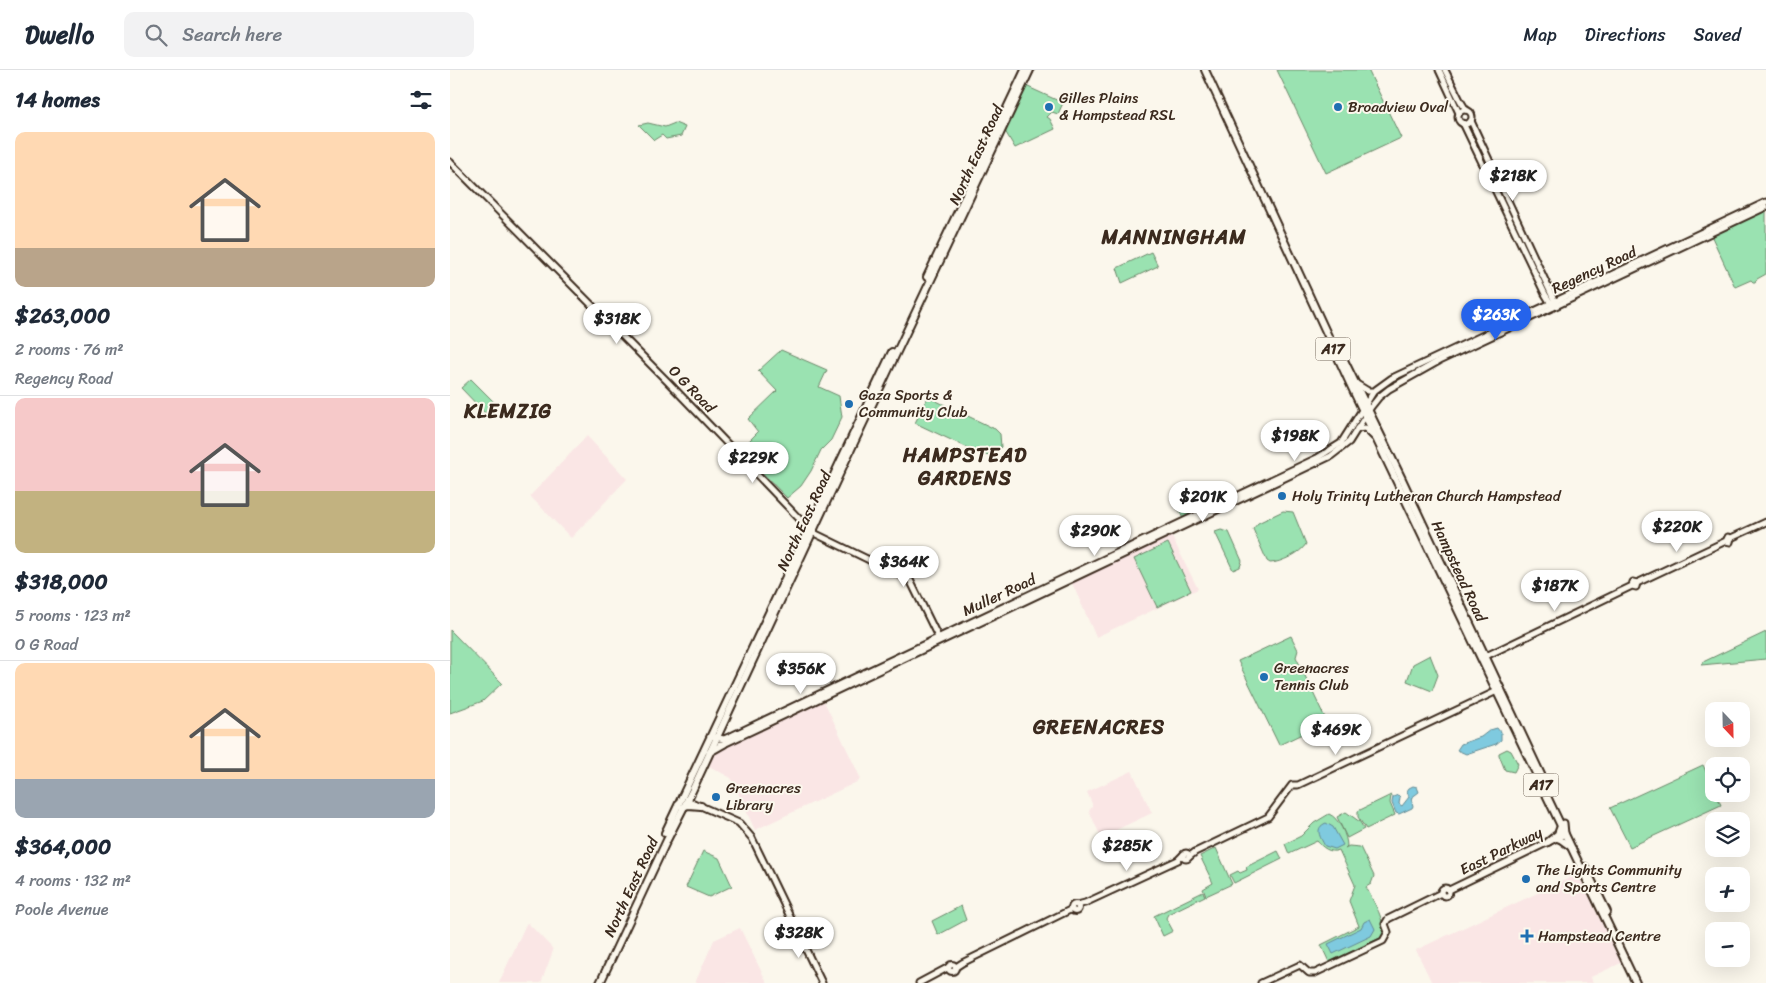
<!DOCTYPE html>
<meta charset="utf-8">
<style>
body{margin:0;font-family:Sriracha,sans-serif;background:#f2f2f3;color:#1f2937;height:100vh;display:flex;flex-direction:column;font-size:19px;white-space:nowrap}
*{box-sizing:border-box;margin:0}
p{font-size:16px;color:#747a83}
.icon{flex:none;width:28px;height:28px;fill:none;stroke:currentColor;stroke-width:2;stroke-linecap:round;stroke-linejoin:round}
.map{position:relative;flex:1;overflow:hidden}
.details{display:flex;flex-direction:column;background:#fff;width:450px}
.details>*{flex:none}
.needle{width:32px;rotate:158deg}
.tools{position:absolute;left:1255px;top:632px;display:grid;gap:10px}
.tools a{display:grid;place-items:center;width:45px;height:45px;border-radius:10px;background:#fff;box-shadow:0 5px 20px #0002;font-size:25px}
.price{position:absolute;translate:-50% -42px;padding:0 11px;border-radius:18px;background:#fff;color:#222;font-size:16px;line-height:32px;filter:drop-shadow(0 1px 2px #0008)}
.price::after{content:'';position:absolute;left:50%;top:30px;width:15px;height:11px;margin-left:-8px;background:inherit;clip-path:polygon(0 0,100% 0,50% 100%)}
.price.active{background:#2563eb;color:#fff}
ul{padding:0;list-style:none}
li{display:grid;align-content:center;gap:10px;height:265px;padding:0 15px}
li+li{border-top:1px solid #e0e1e3}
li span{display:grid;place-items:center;height:155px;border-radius:10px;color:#555}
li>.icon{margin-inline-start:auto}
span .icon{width:90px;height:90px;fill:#fffc;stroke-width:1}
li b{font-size:21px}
h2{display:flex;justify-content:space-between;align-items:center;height:60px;padding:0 15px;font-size:21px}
header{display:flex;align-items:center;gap:30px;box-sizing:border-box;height:70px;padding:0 25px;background:#fff;border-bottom:1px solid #e0e1e3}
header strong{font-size:24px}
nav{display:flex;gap:28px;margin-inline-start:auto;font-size:18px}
.search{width:350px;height:45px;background:#f2f2f3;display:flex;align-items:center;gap:12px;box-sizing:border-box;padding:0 18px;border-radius:10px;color:#747a83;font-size:19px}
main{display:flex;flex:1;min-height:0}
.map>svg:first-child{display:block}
</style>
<header>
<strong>Dwello</strong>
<div class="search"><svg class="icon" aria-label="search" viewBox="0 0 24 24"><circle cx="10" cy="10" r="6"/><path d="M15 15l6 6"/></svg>Search here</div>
<nav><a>Map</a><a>Directions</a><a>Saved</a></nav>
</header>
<main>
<section class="details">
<h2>14 homes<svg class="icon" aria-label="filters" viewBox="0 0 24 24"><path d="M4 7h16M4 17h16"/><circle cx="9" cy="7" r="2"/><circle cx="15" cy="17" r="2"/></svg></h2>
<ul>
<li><span style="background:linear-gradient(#ffd9b3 75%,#b9a48a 0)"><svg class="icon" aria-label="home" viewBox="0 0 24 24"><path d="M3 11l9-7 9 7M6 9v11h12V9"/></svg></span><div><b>$263,000</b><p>2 rooms · 76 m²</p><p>Regency Road</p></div></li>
<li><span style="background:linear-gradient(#f6c9c9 60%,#c2b280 0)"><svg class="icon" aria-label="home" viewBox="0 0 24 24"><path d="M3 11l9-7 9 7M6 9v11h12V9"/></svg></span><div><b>$318,000</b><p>5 rooms · 123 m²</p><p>O G Road</p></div></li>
<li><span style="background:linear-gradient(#ffd9b3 75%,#9aa5b1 0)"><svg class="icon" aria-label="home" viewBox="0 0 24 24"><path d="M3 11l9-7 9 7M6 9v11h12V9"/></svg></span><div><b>$364,000</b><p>4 rooms · 132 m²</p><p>Poole Avenue</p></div></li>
</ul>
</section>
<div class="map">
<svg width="1316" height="913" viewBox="0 0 1316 913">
<rect width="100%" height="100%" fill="#fbf7ec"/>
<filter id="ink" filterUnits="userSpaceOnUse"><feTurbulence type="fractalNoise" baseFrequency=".02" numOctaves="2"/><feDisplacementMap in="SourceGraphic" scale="10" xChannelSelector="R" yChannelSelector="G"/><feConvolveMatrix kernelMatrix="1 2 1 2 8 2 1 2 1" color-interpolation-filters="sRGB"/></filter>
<g filter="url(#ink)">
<g fill="#fae6e5">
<path d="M 137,366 L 177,409 L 121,468 L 80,426 Z"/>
<path d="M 721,465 L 748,519 L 646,567 L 622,513 Z"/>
<path d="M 373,629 L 410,707 L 409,711 L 305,760 L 281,708 L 259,696 L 263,683 Z"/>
<path d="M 682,701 L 702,743 L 651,767 L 639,741 L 642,737 L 642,734 L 637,722 Z"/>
<path d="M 1128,804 L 1171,893 L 1141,907 L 1143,913 L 982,913 L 966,880 Z"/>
<path d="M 78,853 L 102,878 L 103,881 L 91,913 L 49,913 L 76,854 Z"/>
<path d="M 290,858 L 317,913 L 245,913 L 264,870 Z"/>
</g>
<g fill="#9ae2b1" stroke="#6a8668">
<path d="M 827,0 L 918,0 L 951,68 L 876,103 Z"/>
<path d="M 576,16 L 613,33 L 608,44 L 602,42 L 597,47 L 600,49 L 605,59 L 565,78 L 555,61 Z"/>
<path d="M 198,53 L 215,57 L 225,53 L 235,57 L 231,66 L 216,69 L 212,65 L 204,70 L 189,55 Z"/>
<path d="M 1316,139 L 1316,204 L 1307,209 L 1305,212 L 1303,212 L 1301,210 L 1285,217 L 1261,165 Z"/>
<path d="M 701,182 L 708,196 L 672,213 L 667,198 Z"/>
<path d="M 331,280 L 377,300 L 369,317 L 389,326 L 392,347 L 381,370 L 371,380 L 361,401 L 351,416 L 337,428 L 290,380 L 308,362 L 298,349 L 327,321 L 308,301 Z"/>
<path d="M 21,309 L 45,333 L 35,343 L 11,318 Z"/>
<path d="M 478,327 L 545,359 L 550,364 L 551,377 L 543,384 L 533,385 L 465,353 Z"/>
<path d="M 739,419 C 751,421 757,427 764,437 L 734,451 L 722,424 Z"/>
<path d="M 833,441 L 843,442 L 856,474 C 851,483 830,493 820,493 L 817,491 L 803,459 L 808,453 Z"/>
<path d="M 771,460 L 779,462 L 792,491 L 790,497 L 783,500 L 765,462 Z"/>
<path d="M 718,473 L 741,521 L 707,537 L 684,489 Z"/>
<path d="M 0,560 L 52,613 L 33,631 L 0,643 Z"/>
<path d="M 1316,562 L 1316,589 L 1251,595 L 1253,592 Z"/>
<path d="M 841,566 L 848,580 L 846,587 L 877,652 L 829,675 L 788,591 Z"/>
<path d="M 980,585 L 988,605 L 982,621 L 957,611 L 963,594 Z"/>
<path d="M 1057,679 L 1061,681 L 1068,694 L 1064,702 L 1055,700 L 1049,685 L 1049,683 Z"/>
<path d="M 1253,695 L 1264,719 L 1264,724 L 1266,724 L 1271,735 L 1180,777 L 1160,738 Z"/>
<path d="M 941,725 L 940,733 L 945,745 L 916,759 L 908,747 L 908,741 Z"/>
<path d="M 896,742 L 910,752 L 914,759 L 897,768 L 887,747 Z"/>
<path d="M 879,744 C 889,748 897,766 897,776 L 895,778 L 899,776 L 910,777 L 924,806 L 921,814 L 916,817 C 923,831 937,852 932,867 L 879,892 L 871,875 L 909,856 L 899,831 L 905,815 L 889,780 C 880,784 872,777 867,771 L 839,784 L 835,774 L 851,766 L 864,753 Z"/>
<path d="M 766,778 L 782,814 L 756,826 L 753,819 L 763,813 L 750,786 Z"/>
<path d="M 253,781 L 269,788 L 282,816 L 259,827 L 236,817 Z"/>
<path d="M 828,781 L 832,789 L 784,813 L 780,805 L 788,801 L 790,803 L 797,800 L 796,797 Z"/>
<path d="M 753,822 L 755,826 L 718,844 L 716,848 L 723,861 L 713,866 L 704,846 Z"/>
<path d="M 511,836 L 516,850 L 488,865 L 482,851 Z"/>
</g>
<g fill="#7fcadf" stroke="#648a92">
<path d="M 1047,658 L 1051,663 L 1051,670 L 1046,674 L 1016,684 L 1007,680 L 1011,674 L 1031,667 L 1040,660 Z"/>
<path d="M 963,716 L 967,717 L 969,722 L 961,728 L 963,736 L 962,738 L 949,744 L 946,743 L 942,733 L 943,727 L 948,725 L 950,727 L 949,734 L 952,736 L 959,727 L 957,721 L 959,718 Z"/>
<path d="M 876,753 L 883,757 L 893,775 L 885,779 L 875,776 C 870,767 864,758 876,753 Z"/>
<path d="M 920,849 L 925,859 L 921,866 L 883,884 L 878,874 L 911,858 L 914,852 Z"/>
</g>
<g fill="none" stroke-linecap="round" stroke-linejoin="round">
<g stroke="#3b2a1e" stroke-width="9">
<g id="secondary">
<path d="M 989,0 L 1009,43"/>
<path d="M 995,0 L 1010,30 L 1016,40"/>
<circle cx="1015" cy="47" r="7"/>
<path d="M 1021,51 L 1106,234"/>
<path d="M 1013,53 L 1095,224 L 1103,237"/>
<path d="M 0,92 L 217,311 L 359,459"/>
<path d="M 905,313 L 918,321 L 924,321"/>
<path d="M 907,359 L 915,358 L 924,367"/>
<path d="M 362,462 L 460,510 L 489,569"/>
<path d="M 1281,468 L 1316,452"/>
<path d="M 1187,513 L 1276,471 L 1280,472 L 1281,468 L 1278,467 L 1276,471"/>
<path d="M 1036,586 L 1182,516 L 1186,517 L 1187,513 L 1183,512 L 1182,516"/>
<path d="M 264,667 L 274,669 L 283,665 L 867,388 L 891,373 L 924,321 L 942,308 L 1316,132"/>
<path d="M 270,674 L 274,674 L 881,386 L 899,372 L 921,337 L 929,327 L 939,319 L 989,291 L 1316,137"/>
<path d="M 237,730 L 289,753 L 302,768 L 372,913"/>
<path d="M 1106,768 L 1111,770 L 1122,778"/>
<circle cx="736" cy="786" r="3"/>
<path d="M 739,787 L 745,782 L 818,747 L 842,715 L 848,715 L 1047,621"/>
<circle cx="995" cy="822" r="4"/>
<path d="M 999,820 L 1115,764 L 1114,753"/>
<circle cx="625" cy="838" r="3.5"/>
<path d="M 627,835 L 635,833 L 728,790 L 733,785"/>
<circle cx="502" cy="898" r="3.5"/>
<path d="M 506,897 L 512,893 L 622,839"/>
<path d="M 469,913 L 499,897"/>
<path d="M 811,913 L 850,895 L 859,903 L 865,903 L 933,871 L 938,862 L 935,854 L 938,849 L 991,823"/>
</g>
</g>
<g stroke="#3b2a1e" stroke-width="10">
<g id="highway">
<path d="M 755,0 L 902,318 L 1186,913"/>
<path d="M 477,207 L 575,0"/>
<path d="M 891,284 L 951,407 L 1093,709"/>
<path d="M 260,682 L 274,674"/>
<path d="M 233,737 L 238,735 L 251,736"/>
<path d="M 215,763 L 442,282"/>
<path d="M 1098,772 L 1108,764 L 1111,756"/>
<path d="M 1135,797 L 1157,842"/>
<path d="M 150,913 L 217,770 L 242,721 L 402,377 L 580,0"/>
</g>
</g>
<use href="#secondary" stroke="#fbf7ec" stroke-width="5"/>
<use href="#highway" stroke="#fbf7ec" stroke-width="6"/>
</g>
</g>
<g fill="#1f6fb2" stroke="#fbf7ec" stroke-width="2">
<circle cx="599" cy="37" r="5"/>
<circle cx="888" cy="37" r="5"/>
<circle cx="399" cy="334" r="5"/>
<circle cx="832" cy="426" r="5"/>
<circle cx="814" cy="607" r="5"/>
<circle cx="266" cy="727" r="5"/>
<circle cx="1076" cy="809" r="5"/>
<path d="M1074.5 858.5h5v5h5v5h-5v5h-5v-5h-5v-5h5z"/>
</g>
<g text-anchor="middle" stroke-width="4" stroke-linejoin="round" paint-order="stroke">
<g fill="#fbf7ec" stroke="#75685c" stroke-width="1">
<rect x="865.5" y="267.5" width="35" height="23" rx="4"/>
<rect x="1073.5" y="703.5" width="35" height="23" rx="4"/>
</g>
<g font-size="14" font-weight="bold" fill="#3b2a1e">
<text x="883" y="284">A17</text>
<text x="1091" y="720">A17</text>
</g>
<g font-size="15" fill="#3b2a1e" stroke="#fbf7ec" text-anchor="start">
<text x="609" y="33">Gilles Plains<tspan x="609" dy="17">&amp; Hampstead RSL</tspan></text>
<text x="898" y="42">Broadview Oval</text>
<text x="409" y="330">Gaza Sports &amp;<tspan x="409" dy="17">Community Club</tspan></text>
<text x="842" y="431">Holy Trinity Lutheran Church Hampstead</text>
<text x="824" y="603">Greenacres<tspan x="824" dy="17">Tennis Club</tspan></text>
<text x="276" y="723">Greenacres<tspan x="276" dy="17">Library</tspan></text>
<text x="1086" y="805">The Lights Community<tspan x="1086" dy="17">and Sports Centre</tspan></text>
<text x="1088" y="871">Hampstead Centre</text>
</g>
<g font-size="15" fill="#3b2a1e" stroke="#fbf7ec">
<text transform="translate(526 85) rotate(-65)" y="5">North East Road</text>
<text transform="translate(1144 200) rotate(-25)" y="5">Regency Road</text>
<text transform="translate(242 319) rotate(46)" y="5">O G Road</text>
<text transform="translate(354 451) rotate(-65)" y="5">North East Road</text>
<text transform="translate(1009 501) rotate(65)" y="5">Hampstead Road</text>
<text transform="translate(549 525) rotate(-25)" y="5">Muller Road</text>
<text transform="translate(1051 781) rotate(-26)" y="5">East Parkway</text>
<text transform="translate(181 817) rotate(-65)" y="5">North East Road</text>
</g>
<g font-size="20" font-weight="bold" letter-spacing="1" fill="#3b2a1e" stroke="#fbf7ec">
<text x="724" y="174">MANNINGHAM</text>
<text x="58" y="348">KLEMZIG</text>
<text x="515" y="392">HAMPSTEAD<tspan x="515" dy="23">GARDENS</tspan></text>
<text x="649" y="664">GREENACRES</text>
</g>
</g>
</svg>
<div class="tools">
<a><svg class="needle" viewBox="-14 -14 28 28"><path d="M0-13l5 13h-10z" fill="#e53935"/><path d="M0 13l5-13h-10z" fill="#747a83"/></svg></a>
<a><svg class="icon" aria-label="locate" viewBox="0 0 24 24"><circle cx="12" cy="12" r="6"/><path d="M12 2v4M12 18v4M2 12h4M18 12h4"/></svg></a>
<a><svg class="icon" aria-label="layers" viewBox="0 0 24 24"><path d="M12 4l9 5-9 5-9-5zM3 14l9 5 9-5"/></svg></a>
<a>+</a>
<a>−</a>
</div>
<b class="price" style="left:1063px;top:132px">$218K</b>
<b class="price active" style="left:1046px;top:271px">$263K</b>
<b class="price" style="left:167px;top:275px">$318K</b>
<b class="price" style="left:845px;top:392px">$198K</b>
<b class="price" style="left:303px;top:414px">$229K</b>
<b class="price" style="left:753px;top:453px">$201K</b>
<b class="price" style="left:1227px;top:483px">$220K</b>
<b class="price" style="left:645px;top:487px">$290K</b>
<b class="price" style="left:454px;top:518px">$364K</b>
<b class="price" style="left:1105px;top:542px">$187K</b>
<b class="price" style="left:351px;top:625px">$356K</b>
<b class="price" style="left:886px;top:686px">$469K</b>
<b class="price" style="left:677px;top:802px">$285K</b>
<b class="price" style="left:349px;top:889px">$328K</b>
</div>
</main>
